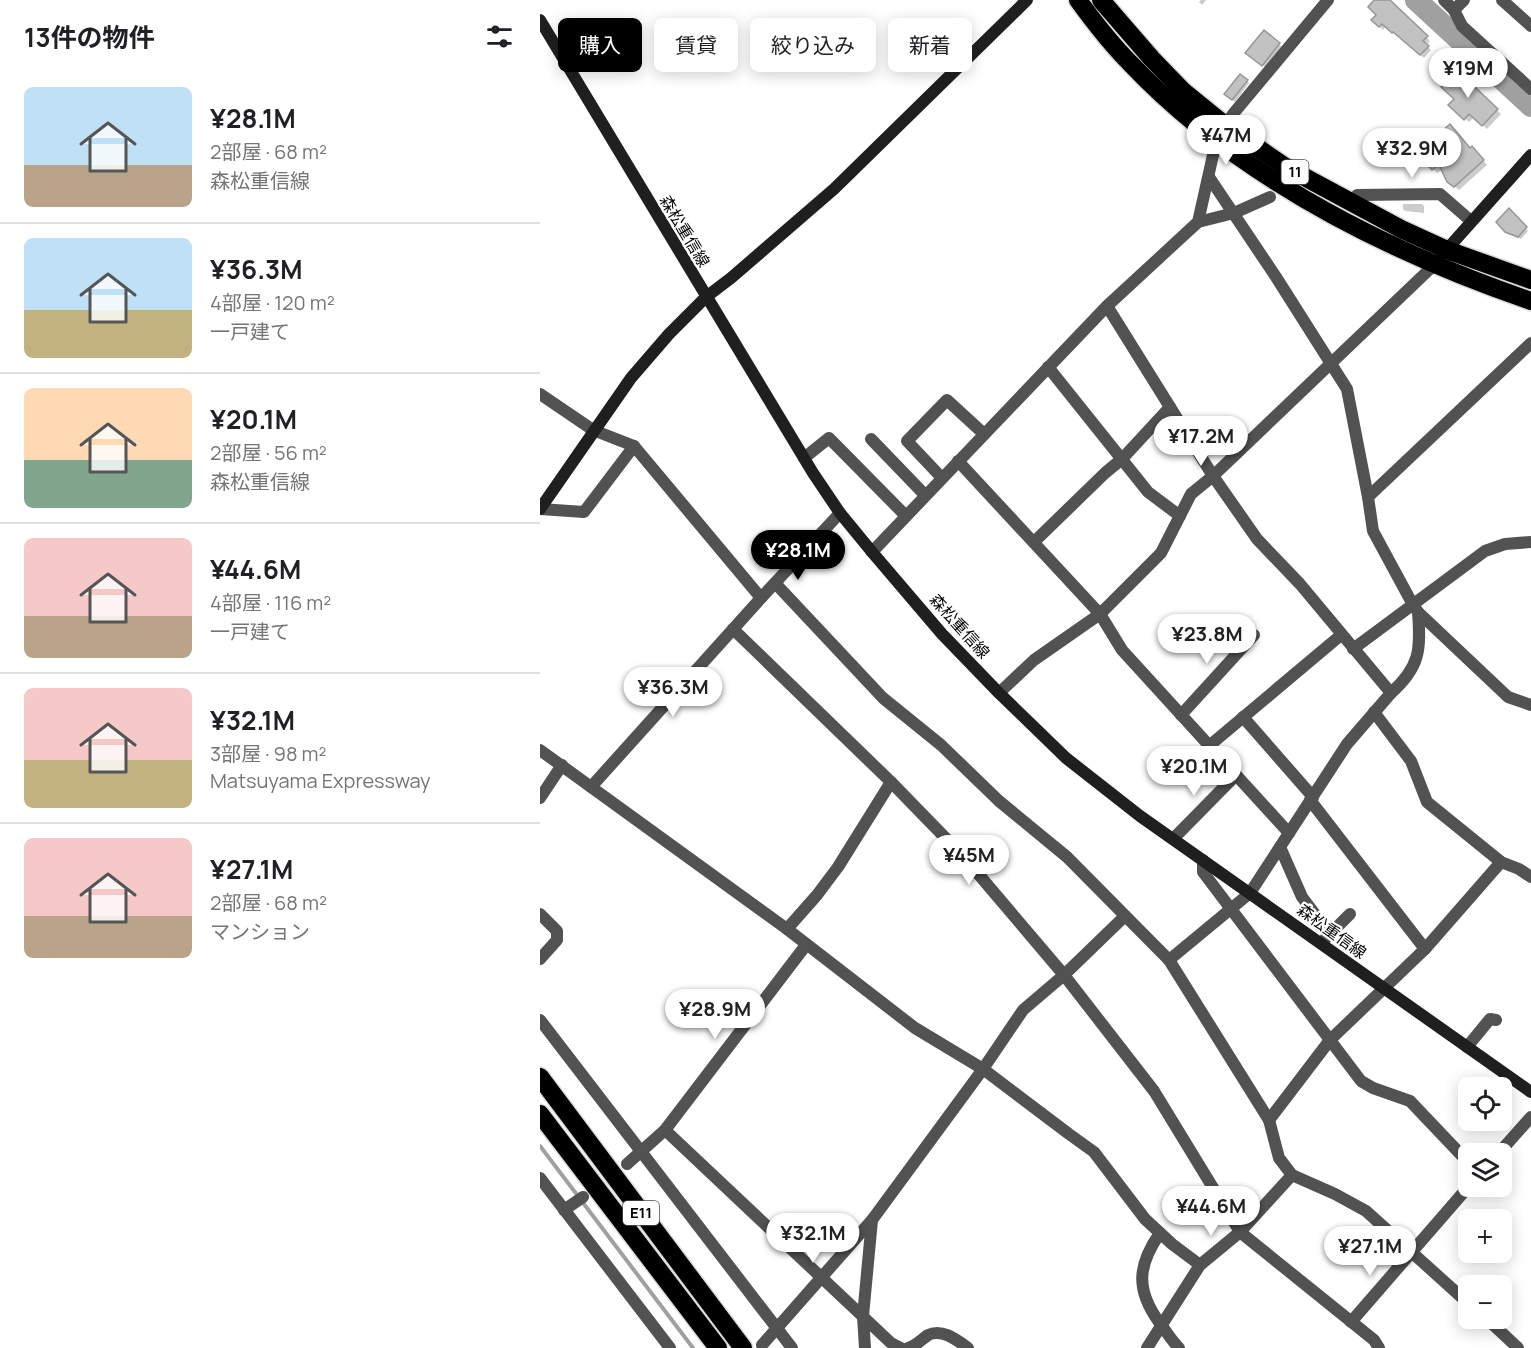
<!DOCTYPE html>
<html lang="ja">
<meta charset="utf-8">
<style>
body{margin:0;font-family:Manrope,"Noto Sans JP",sans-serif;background:#f6f6f6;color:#202124;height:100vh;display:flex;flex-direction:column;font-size:22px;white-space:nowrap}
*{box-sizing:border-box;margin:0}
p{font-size:20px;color:#757577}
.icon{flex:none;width:33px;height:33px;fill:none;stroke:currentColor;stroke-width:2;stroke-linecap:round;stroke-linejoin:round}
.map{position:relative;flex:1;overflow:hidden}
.panel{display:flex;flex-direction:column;background:#fff;width:540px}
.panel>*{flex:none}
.hud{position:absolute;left:18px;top:18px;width:570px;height:54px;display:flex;gap:12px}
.tools{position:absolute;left:918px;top:1077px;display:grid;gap:12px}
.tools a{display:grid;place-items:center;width:54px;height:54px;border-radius:9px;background:#fff;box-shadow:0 3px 15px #0003;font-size:30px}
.price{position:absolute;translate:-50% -51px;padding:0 14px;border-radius:21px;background:#fff;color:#222;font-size:20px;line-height:39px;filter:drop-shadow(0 2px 3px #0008)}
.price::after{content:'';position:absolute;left:50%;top:36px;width:18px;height:14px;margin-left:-9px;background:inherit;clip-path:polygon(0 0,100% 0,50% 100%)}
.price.current{background:#000;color:#fff}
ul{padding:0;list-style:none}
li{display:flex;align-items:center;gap:18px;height:150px;padding:0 24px}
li+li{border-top:2px solid #e0e0e0}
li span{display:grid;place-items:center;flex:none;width:168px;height:120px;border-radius:9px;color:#555}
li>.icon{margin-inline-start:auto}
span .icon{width:72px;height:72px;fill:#fffc;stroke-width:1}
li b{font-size:26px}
h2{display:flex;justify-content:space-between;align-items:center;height:72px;padding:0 24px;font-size:26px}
.chip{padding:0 21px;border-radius:9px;background:#fff;box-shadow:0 3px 15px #0003;font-size:21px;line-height:54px}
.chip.current{background:#000;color:#fff}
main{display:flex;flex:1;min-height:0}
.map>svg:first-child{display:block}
</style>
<main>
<section class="panel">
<h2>13件の物件<svg class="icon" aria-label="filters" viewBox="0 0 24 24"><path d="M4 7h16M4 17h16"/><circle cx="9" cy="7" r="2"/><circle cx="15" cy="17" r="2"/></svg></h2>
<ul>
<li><span style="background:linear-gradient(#bfe0f5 65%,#b9a48a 0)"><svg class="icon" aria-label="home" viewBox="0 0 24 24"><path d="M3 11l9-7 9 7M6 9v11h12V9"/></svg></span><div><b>¥28.1M</b><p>2部屋 · 68 m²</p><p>森松重信線</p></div></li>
<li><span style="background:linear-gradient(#bfe0f5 60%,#c2b280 0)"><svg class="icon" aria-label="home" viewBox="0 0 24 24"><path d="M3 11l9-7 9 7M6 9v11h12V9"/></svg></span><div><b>¥36.3M</b><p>4部屋 · 120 m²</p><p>一戸建て</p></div></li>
<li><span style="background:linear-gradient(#ffd9b3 60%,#7fa58c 0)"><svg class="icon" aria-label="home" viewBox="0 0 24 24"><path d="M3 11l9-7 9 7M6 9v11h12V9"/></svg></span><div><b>¥20.1M</b><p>2部屋 · 56 m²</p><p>森松重信線</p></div></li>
<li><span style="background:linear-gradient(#f6c9c9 65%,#b9a48a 0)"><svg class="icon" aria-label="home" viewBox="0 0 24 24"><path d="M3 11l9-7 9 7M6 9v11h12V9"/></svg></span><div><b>¥44.6M</b><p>4部屋 · 116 m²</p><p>一戸建て</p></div></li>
<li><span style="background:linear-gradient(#f6c9c9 60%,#c2b280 0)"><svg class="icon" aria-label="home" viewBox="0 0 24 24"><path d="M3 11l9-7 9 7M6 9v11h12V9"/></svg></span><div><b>¥32.1M</b><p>3部屋 · 98 m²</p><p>Matsuyama Expressway</p></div></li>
<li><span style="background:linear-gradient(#f6c9c9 65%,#b9a48a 0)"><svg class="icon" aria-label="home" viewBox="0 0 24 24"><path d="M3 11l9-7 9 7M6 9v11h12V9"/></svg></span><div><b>¥27.1M</b><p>2部屋 · 68 m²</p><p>マンション</p></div></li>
</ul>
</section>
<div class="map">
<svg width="991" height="1348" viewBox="0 0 991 1348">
<rect width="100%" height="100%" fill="#fff"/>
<g fill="#0003">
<path d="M 661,0 L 666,0 L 662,5 L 659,2 Z"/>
<path d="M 836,0 L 848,0 L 890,41 L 886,45 L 891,50 L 884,58 L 846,26 L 843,30 L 833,20 L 838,15 Z"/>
<path d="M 724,32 L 742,47 L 725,67 L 708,52 Z"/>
<path d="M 917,72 L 961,114 L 947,129 L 934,117 L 929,122 L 910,104 L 916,99 Z"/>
<path d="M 707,81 L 709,83 L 695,102 L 688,96 Z"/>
<path d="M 894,139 L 932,148 L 947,165 L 919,190 L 913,185 L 903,169 L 897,173 L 879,152 Z"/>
<path d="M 863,204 L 882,204 L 884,206 L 884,213 L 865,211 L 863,209 Z"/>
<path d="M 969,210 L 988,231 L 981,239 L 969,234 L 958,222 Z"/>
</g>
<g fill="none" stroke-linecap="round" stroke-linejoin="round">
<path stroke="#a0a0a0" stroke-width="4" d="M 0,1146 L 153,1348"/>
<path stroke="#a0a0a0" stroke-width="22" d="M 876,0 L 991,106"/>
</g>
<g fill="#c2c2c2" stroke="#969696" stroke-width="1.5">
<path d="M 834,0 L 850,0 L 888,36 L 883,41 L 889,46 L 880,55 L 853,32 L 852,33 L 842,24 L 839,27 L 831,20 L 836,15 L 828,7 Z"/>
<path d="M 724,30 L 740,43 L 722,66 L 705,53 Z"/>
<path d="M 917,70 L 958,109 L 942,126 L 929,114 L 924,120 L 908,105 L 914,99 L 901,87 Z"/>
<path d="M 700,74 L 708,80 L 692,100 L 684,94 Z"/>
<path d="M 910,124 L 930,148 L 932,146 L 944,160 L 914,187 L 907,182 L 899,165 L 892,170 L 876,152 L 884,145 L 879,140 L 888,132 L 894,138 Z"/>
<path d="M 969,208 L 987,227 L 978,237 L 965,232 L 956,222 Z"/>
</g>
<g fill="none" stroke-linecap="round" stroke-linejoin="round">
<g stroke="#dbdbdb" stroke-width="21">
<g id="highway">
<path d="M 538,0 C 554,22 571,44 590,63 C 697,176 846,251 991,301"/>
<path d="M 561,0 L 612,59 L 643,91 L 686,126 L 744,166 L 861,229 L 907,250 L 991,280"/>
<path d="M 0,1077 L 203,1348"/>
<path d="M 0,1114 L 178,1348"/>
</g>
</g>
<g stroke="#525252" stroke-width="12">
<path d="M 904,0 L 914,10 L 924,0"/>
<path d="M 962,0 L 991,26"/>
<path d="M 914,10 L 922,26 L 991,89"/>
<path d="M 669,177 L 736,277 L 807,389 L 828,497 L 833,531 L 872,603 L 878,612 L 968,697 L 991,705"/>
<path d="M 812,203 L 817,195 L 900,194 L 931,221"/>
<path d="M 658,222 L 694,213 L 730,197"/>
<path d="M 567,306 L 673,476 L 717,539 L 760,584 L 851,693 L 807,744 L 710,893 L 629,960"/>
<path d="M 508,367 L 608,492 L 640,516"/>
<path d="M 0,394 L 53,430 L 94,446 L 221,598"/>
<path d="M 331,439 L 385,495"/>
<path d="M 264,458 L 289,438 L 366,516"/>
<path d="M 418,461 L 560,614 L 582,650 L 749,833"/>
<path d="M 402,478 L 367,441 L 407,400 L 444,434"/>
<path d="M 828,497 L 991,343"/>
<path d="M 0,509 L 44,512 L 94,446"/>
<path d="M 494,542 L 565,473 L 582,459 L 630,407"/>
<path d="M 332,552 L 567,306 L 658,222 L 673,155 L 678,141 L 693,114 L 788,0"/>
<path d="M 235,583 L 343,698 L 401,745 L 459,801 L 527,857 L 629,960 L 729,1120 L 739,1158 L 752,1175 L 795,1194 L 826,1211 L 928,1303"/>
<path d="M 193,629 L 351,782 L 423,856 L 524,975 L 614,1091 L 700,1232 L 834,1340 L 839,1348"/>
<path d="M 813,649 L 945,551 L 965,544 L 991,542"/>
<path d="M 459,693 L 494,660 L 560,614 L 621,553 L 651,494 L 673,476 L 894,265"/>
<path d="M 851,693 C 880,667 881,650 878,612"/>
<path d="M 834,712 L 871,761 L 887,802 L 961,862 L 979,869 L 991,877"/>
<path d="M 641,715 L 714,635"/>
<path d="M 703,717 L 773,797"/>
<path d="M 669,746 L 801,635"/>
<path d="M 0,750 L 247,929 L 375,1028 L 443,1069 L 529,1134 L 554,1152 L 605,1219 L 632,1244 L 660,1265"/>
<path d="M 51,787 L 221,598 L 300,513"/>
<path d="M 0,798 L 22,765"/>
<path d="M 770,800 L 885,949"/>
<path d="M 633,839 L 696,775"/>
<path d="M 740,847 L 762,897 L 790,934"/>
<path d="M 663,860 L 663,872 L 821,1081 L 833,1088 L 870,1101 L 928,1162"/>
<path d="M 0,914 L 17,931 L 17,940 L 0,959"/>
<path d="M 247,929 L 277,895 L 298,867 L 351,782"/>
<path d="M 785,939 L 810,914"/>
<path d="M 0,1020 L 252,1348"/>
<path d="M 927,1047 L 950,1019 L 956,1020"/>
<path d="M 729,1120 L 790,1040 L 885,949 L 961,862"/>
<path d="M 125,1130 L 351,1343 L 361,1348"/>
<path d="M 958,1154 L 991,1117"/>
<path d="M 87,1164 L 125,1130 L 266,945"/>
<path d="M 0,1178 L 130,1348"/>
<path d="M 24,1210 L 43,1197"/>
<path d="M 620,1233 C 597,1266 596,1290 619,1322 C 626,1331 631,1340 639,1348"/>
<path d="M 946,1318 L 978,1348"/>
<path d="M 811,1322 L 929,1186"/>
<path d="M 222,1345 L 332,1220"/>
<path d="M 325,1348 L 323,1316 L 332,1220 L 443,1069 L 483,1010 L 524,975 L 585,916"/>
<path d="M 368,1348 C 376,1346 381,1340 388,1335 C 402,1328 417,1340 428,1348"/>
<path d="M 607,1348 L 660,1265 L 700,1232 L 752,1175"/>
</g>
<g stroke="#1f1f1f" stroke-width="12">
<path d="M 0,20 L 273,473 L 300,513 L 332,552 L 402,634 L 459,693 L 526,758 L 600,816 L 991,1092"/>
<path d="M 902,255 L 991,155"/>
<path d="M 0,509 L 91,378 L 129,334 L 166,297 L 191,278 L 294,189 L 487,0"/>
</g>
<use href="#highway" stroke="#000" stroke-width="18"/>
</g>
<g text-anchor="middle" stroke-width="4.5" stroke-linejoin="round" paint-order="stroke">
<g fill="#fff" stroke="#4c4c4c" stroke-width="1.5">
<rect x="741.5" y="160" width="27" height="24" rx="4.5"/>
<rect x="83" y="1201" width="36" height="24" rx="4.5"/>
</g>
<g font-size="15" font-weight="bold" fill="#000">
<text x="755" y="177">11</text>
<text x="101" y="1218">E11</text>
</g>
<g font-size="16" fill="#000" stroke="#fff">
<text transform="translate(145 231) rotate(59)" y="6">森松重信線</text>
<text transform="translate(420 626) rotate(48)" y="6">森松重信線</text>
<text transform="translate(792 931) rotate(36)" y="6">森松重信線</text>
</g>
</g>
</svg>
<div class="tools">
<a><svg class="icon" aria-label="locate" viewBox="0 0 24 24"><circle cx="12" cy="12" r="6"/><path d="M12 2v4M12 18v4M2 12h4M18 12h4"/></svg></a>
<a><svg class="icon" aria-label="layers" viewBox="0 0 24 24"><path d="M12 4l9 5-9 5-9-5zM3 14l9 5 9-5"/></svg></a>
<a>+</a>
<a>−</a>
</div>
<b class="price" style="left:928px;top:99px">¥19M</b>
<b class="price" style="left:686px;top:166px">¥47M</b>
<b class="price" style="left:872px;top:179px">¥32.9M</b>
<b class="price" style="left:661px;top:467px">¥17.2M</b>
<b class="price current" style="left:258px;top:581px">¥28.1M</b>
<b class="price" style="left:667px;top:665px">¥23.8M</b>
<b class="price" style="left:133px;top:718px">¥36.3M</b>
<b class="price" style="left:654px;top:797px">¥20.1M</b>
<b class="price" style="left:429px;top:886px">¥45M</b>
<b class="price" style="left:175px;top:1040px">¥28.9M</b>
<b class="price" style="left:671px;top:1237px">¥44.6M</b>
<b class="price" style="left:273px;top:1264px">¥32.1M</b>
<b class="price" style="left:830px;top:1277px">¥27.1M</b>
<div class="hud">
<a class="chip current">購入</a>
<a class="chip">賃貸</a>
<a class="chip">絞り込み</a>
<a class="chip">新着</a>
</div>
</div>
</main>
